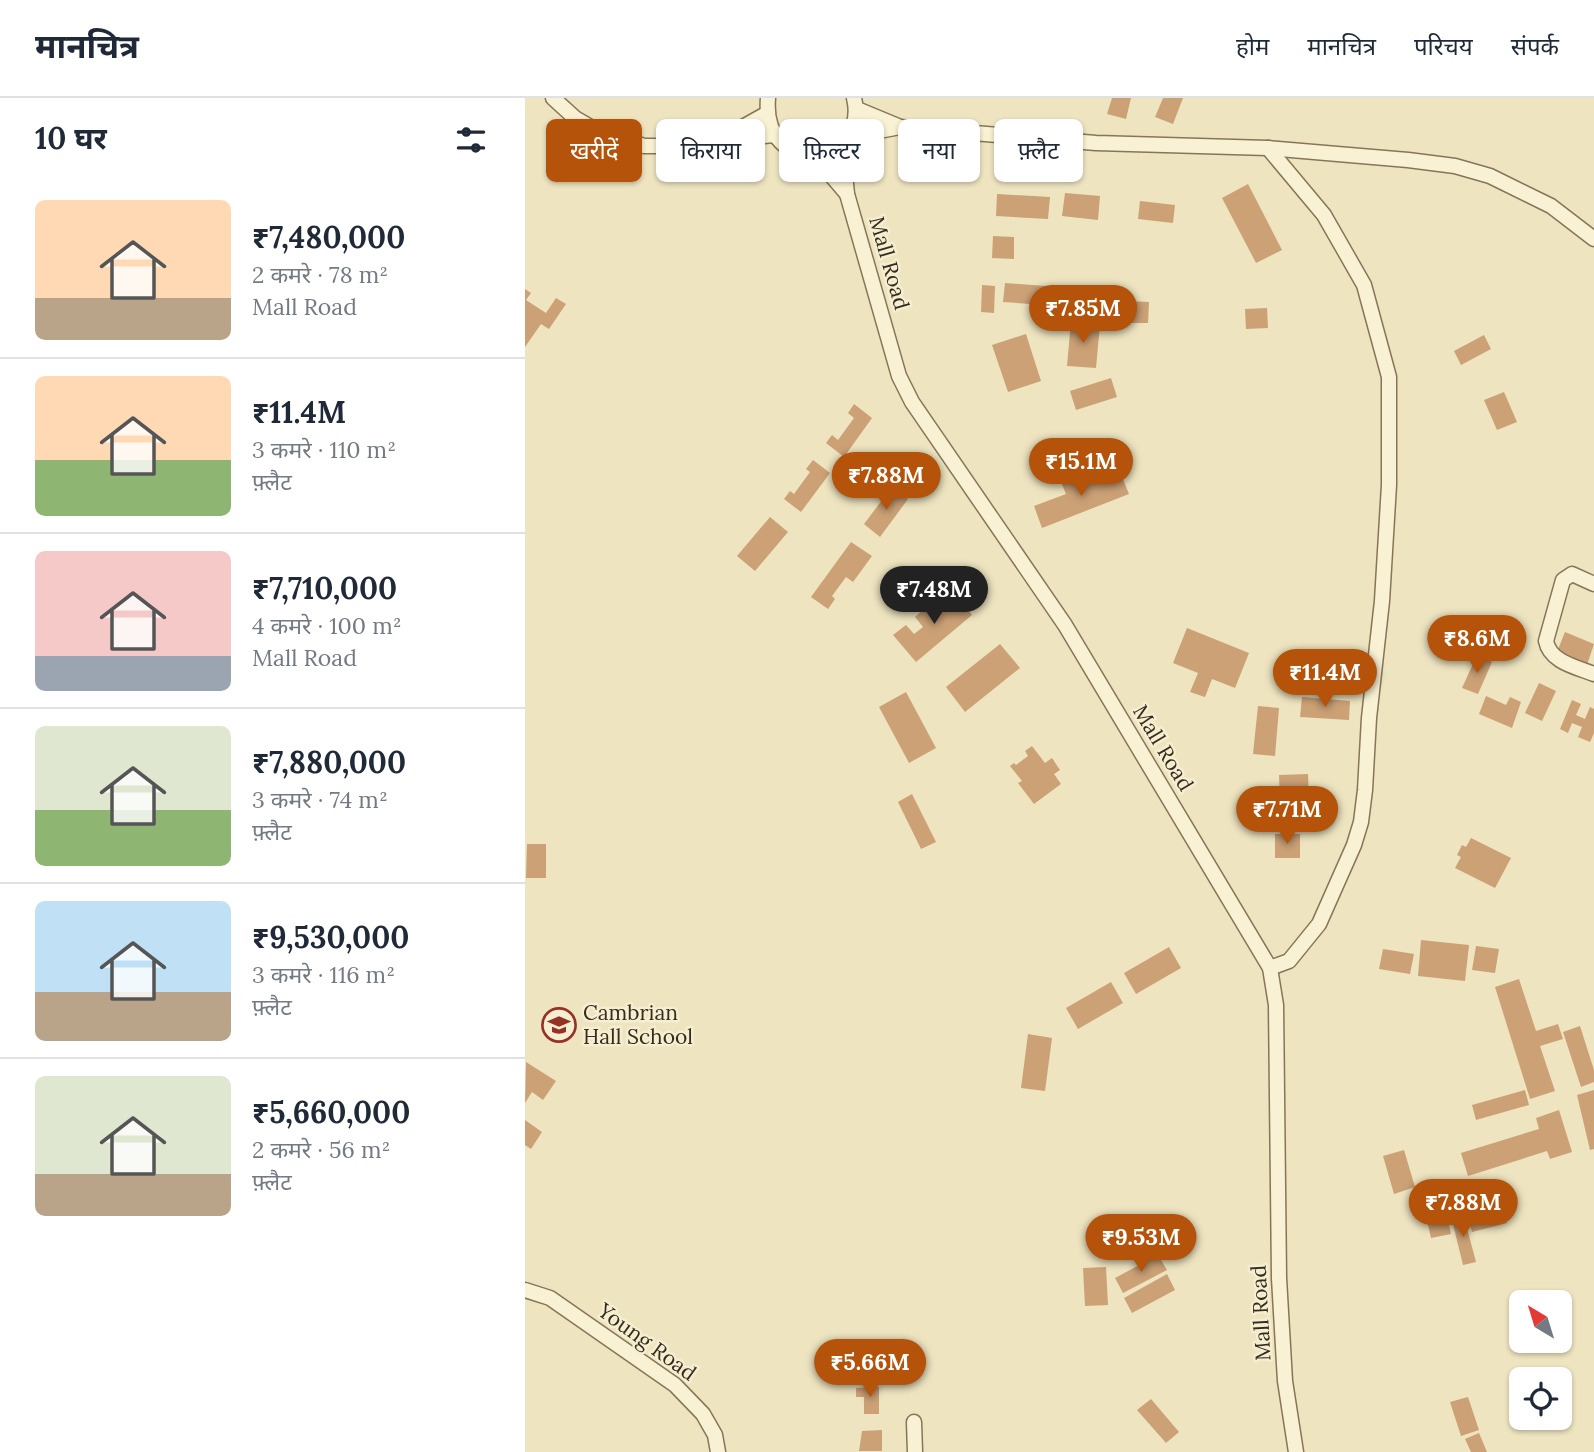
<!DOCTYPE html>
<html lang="hi">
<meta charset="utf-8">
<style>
body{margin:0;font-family:Lora,"Noto Sans Devanagari",serif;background:#f2f2f3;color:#1f2937;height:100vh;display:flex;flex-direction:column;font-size:26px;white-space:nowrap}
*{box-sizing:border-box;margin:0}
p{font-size:23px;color:#747a83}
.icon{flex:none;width:38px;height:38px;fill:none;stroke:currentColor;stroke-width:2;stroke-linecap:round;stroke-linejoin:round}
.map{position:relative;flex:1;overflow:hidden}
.details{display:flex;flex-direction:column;background:#fff;width:525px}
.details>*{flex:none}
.top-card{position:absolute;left:21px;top:21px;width:665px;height:63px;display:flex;gap:14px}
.needle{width:46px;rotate:322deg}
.controls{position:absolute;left:984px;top:1192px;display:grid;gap:14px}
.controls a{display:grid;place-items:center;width:63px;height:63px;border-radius:10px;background:#fff;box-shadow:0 2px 5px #0004;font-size:35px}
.price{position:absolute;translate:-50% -60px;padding:0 16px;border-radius:24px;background:#b45309;color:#fff;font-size:23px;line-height:46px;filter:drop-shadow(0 2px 4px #0008)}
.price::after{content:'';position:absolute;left:50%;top:42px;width:21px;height:16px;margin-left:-10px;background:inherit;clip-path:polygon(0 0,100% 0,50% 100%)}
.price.on{background:#222;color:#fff}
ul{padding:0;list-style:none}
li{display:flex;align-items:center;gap:21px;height:175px;padding:0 35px}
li+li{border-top:2px solid #e0e1e3}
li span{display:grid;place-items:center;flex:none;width:196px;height:140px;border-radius:10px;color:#555}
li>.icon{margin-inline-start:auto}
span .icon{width:84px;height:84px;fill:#fffc;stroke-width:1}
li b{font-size:30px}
h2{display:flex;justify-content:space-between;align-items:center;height:84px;padding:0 35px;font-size:30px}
.tag{padding:0 24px;border-radius:10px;background:#fff;box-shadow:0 2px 5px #0004;font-size:24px;line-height:63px}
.tag.on{background:#b45309;color:#fff}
header{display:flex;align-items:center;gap:42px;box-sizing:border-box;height:98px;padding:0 35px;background:#fff;border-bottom:2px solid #e0e1e3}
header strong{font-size:33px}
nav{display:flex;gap:38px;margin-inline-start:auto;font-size:24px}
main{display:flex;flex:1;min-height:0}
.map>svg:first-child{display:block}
</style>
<header>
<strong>मानचित्र</strong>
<nav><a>होम</a><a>मानचित्र</a><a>परिचय</a><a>संपर्क</a></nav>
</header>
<main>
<section class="details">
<h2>10 घर<svg class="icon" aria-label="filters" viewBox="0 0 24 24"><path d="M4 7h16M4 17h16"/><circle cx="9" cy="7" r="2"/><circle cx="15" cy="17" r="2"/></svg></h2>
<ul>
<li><span style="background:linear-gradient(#ffd9b3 70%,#b9a48a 0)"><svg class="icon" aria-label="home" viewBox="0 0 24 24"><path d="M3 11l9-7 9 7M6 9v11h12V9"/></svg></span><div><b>₹7,480,000</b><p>2 कमरे · 78 m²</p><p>Mall Road</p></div></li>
<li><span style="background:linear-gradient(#ffd9b3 60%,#8fb573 0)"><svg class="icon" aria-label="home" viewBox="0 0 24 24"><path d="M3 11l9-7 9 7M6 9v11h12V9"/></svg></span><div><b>₹11.4M</b><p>3 कमरे · 110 m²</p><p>फ़्लैट</p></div></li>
<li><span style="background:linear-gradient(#f6c9c9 75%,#9aa5b1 0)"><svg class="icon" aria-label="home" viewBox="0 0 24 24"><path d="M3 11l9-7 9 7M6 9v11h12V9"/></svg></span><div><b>₹7,710,000</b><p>4 कमरे · 100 m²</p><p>Mall Road</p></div></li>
<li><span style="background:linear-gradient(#dfe7d0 60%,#8fb573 0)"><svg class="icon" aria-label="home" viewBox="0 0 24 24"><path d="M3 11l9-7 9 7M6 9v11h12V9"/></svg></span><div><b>₹7,880,000</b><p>3 कमरे · 74 m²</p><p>फ़्लैट</p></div></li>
<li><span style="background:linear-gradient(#bfe0f5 65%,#b9a48a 0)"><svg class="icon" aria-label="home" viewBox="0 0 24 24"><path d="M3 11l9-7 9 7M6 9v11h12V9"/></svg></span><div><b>₹9,530,000</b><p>3 कमरे · 116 m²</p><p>फ़्लैट</p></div></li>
<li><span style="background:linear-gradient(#dfe7d0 70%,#b9a48a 0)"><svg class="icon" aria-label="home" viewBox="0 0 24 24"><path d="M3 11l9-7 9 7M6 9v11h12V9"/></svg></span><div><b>₹5,660,000</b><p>2 कमरे · 56 m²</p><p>फ़्लैट</p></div></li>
</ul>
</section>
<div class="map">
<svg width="1069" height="1354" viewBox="0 0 1069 1354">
<rect width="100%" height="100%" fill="#eee4c0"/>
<g fill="#cca176">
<path d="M 587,0 L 606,0 L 601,21 L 582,16 Z"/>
<path d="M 638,0 L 658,0 L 648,26 L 630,19 Z"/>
<path d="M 723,86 L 757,152 L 731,165 L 697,100 Z"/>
<path d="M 540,95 L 575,98 L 573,122 L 537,118 Z"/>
<path d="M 472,96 L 525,99 L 523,121 L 471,118 Z"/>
<path d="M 615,103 L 650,107 L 648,125 L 613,121 Z"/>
<path d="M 468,138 L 489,139 L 489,161 L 467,160 Z"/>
<path d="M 480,185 L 574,192 L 572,211 L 478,204 Z"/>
<path d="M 457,187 L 470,188 L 469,215 L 456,214 Z"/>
<path d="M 0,191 L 6,195 L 1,202 L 21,215 L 31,200 L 41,206 L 24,231 L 16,226 L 0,249 Z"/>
<path d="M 603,203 L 624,204 L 623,225 L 602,225 Z"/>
<path d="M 742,210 L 743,230 L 721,231 L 720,211 Z"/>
<path d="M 546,223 L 575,226 L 571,270 L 542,268 Z"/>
<path d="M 501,236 L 516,283 L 483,294 L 467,247 Z"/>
<path d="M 959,237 L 966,251 L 936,267 L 929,253 Z"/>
<path d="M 586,280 L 592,299 L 551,312 L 545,293 Z"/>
<path d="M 979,294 L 992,324 L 972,332 L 959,302 Z"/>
<path d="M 329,306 L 347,320 L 319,359 L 301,345 L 307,337 L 313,342 L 329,320 L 323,315 Z"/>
<path d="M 565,354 L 567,366 L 539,369 L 537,357 Z"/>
<path d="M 288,362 L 305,375 L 276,414 L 259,401 L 265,393 L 269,396 L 285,374 L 281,371 Z"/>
<path d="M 563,374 L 568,386 L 595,374 L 604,396 L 517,430 L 509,408 L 541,396 L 536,384 Z"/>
<path d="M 367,389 L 383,401 L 355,439 L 339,426 Z"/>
<path d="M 245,419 L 263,434 L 230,473 L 212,458 Z"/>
<path d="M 326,444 L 347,458 L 328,484 L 321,479 L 307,498 L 310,501 L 303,511 L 286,499 Z"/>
<path d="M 424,490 L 447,517 L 391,564 L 368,537 L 381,527 L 389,536 L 398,529 L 390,519 L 401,509 L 409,518 L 418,510 L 410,502 Z"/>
<path d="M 662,530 L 724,555 L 710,590 L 687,581 L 680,599 L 665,594 L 673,575 L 648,565 Z"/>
<path d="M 1040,534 L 1069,546 L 1062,567 L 1032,554 Z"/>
<path d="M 475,546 L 495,570 L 440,614 L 421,589 Z"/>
<path d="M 952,557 L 967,564 L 953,596 L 937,590 Z"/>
<path d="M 1014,585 L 1031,593 L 1017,623 L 1000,615 Z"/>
<path d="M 381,594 L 411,650 L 384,665 L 354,609 Z"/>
<path d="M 961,598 L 981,607 L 985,599 L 996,604 L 987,630 L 954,616 Z"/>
<path d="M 777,599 L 825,603 L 824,622 L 775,619 Z"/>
<path d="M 1047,602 L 1056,606 L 1051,617 L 1060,621 L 1065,609 L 1069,611 L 1069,635 L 1065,644 L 1053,639 L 1057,629 L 1047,625 L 1043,635 L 1035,631 Z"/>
<path d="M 733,608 L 754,610 L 750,658 L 728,656 Z"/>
<path d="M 507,648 L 520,665 L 527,660 L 535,672 L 529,676 L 536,686 L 509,706 L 493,685 L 497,683 L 485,668 L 489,665 L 491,667 L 503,658 L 500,653 Z"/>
<path d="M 783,676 L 785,729 L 756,730 L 754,677 Z"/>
<path d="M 387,696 L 411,744 L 396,751 L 373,704 Z"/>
<rect x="750" y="736" width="25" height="24"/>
<path d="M 946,740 L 986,760 L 970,790 L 930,770 L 936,759 L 932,757 L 937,747 L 941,749 Z"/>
<path d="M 2,746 L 21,746 L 21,780 L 1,780 Z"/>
<path d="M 896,842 L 944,847 L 940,883 L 893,878 Z"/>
<path d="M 951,848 L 974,851 L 970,875 L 947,872 Z"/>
<path d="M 644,849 L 656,870 L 611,896 L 599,875 Z"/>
<path d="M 858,851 L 889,856 L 885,876 L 854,871 Z"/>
<path d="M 994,881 L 1011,933 L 1033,926 L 1038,941 L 1015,948 L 1030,993 L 1005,1001 L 970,889 Z"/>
<path d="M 586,884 L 598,905 L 553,931 L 541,910 Z"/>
<path d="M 1055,928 L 1069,972 L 1069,984 L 1056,989 L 1038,934 Z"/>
<path d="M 503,936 L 527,940 L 520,993 L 496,990 Z"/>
<path d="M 1,964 L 31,983 L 18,1002 L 7,994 L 0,1005 Z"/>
<path d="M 1000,992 L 1004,1007 L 951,1022 L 947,1007 Z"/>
<path d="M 1069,992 L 1069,1051 L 1065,1052 L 1052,997 Z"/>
<path d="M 1034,1012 L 1047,1054 L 1025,1061 L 1022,1053 L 943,1078 L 936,1055 L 1014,1031 L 1011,1020 Z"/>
<path d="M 0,1022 L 17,1034 L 6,1051 L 0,1047 Z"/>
<path d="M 879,1052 L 890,1089 L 869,1096 L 858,1058 Z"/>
<path d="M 976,1101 L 982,1125 L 947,1134 L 941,1109 Z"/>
<path d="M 938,1115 L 951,1164 L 938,1167 L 926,1118 Z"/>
<path d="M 922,1118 L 926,1136 L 906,1140 L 902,1122 Z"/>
<path d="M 633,1157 L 642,1172 L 598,1195 L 590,1180 Z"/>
<path d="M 581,1169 L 583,1207 L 560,1208 L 558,1170 Z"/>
<path d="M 642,1176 L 650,1192 L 607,1215 L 599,1200 Z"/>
<path d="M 354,1289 L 354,1316 L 339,1316 L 339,1299 L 331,1299 L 331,1290 Z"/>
<path d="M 943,1299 L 954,1332 L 936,1338 L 925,1304 Z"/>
<path d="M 626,1301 L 654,1334 L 641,1345 L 612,1312 Z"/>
<path d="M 357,1332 L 357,1353 L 334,1353 L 337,1333 Z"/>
<path d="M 954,1335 L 962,1354 L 946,1354 L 940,1341 Z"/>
</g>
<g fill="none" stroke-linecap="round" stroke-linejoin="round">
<g stroke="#877558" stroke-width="17">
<g id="minor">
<path d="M 28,0 L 50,20 L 69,31 L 119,48 L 144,48 L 249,37"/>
<path d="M 243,0 C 236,82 345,66 329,0"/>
<path d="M 332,11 L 373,28"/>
<path d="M 200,39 L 241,16"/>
<path d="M 322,39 L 375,29 L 571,45 L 743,50 L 883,62 L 930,68 L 965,78 L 1026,108 L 1069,141"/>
<path d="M 317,44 L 322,96 L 374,278 L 387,304 L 540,527 L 745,870 L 751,907 L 754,1180 L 760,1283 L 771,1354"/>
<path d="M 743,50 L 799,117 L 839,187 L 864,279 L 864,387 L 857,503 L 844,620 L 840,692 L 836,724 L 829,747 L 794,826 L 764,863 L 745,870"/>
<path d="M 288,56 L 322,96"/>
<path d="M 1069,486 L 1047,476 L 1038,482 L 1021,543 C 1025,564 1051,569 1069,576"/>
<path d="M 0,1192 L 25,1200 L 150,1287 L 178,1316 L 190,1337 L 193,1354"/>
<path d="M 389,1324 L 390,1354"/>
</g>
</g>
<use href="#minor" stroke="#f9f1d3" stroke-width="14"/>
</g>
<defs>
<g id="school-ring" transform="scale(1.75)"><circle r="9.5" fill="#f5eed0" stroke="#963128" stroke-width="1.5"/><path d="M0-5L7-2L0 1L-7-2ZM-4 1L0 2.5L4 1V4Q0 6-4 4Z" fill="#963128"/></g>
</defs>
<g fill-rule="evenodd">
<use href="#school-ring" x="34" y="927"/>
</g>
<g text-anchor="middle" stroke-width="5" stroke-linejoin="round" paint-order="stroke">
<g font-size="21" fill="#362b1d" stroke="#f5eed0">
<text transform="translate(364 165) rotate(74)" y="7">Mall Road</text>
<text transform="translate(638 650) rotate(59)" y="7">Mall Road</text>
<text transform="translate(736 1215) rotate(-93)" y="7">Mall Road</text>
<text transform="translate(122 1244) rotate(36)" y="7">Young Road</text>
</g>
<g font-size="21" fill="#362b1d" stroke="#f5eed0" text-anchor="start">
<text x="58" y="922">Cambrian<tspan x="58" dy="24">Hall School</tspan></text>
</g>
</g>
</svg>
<div class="controls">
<a><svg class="needle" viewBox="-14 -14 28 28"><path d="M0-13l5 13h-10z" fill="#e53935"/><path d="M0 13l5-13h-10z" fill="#747a83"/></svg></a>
<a><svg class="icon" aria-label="locate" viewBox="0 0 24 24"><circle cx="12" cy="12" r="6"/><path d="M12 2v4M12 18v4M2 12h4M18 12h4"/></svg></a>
</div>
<b class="price" style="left:558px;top:247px">₹7.85M</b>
<b class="price" style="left:556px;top:400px">₹15.1M</b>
<b class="price" style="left:361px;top:414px">₹7.88M</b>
<b class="price on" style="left:409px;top:528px">₹7.48M</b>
<b class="price" style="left:952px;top:577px">₹8.6M</b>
<b class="price" style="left:800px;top:611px">₹11.4M</b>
<b class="price" style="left:762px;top:748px">₹7.71M</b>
<b class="price" style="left:938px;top:1141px">₹7.88M</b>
<b class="price" style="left:616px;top:1176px">₹9.53M</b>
<b class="price" style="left:345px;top:1301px">₹5.66M</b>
<div class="top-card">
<a class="tag on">खरीदें</a>
<a class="tag">किराया</a>
<a class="tag">फ़िल्टर</a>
<a class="tag">नया</a>
<a class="tag">फ़्लैट</a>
</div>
</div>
</main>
